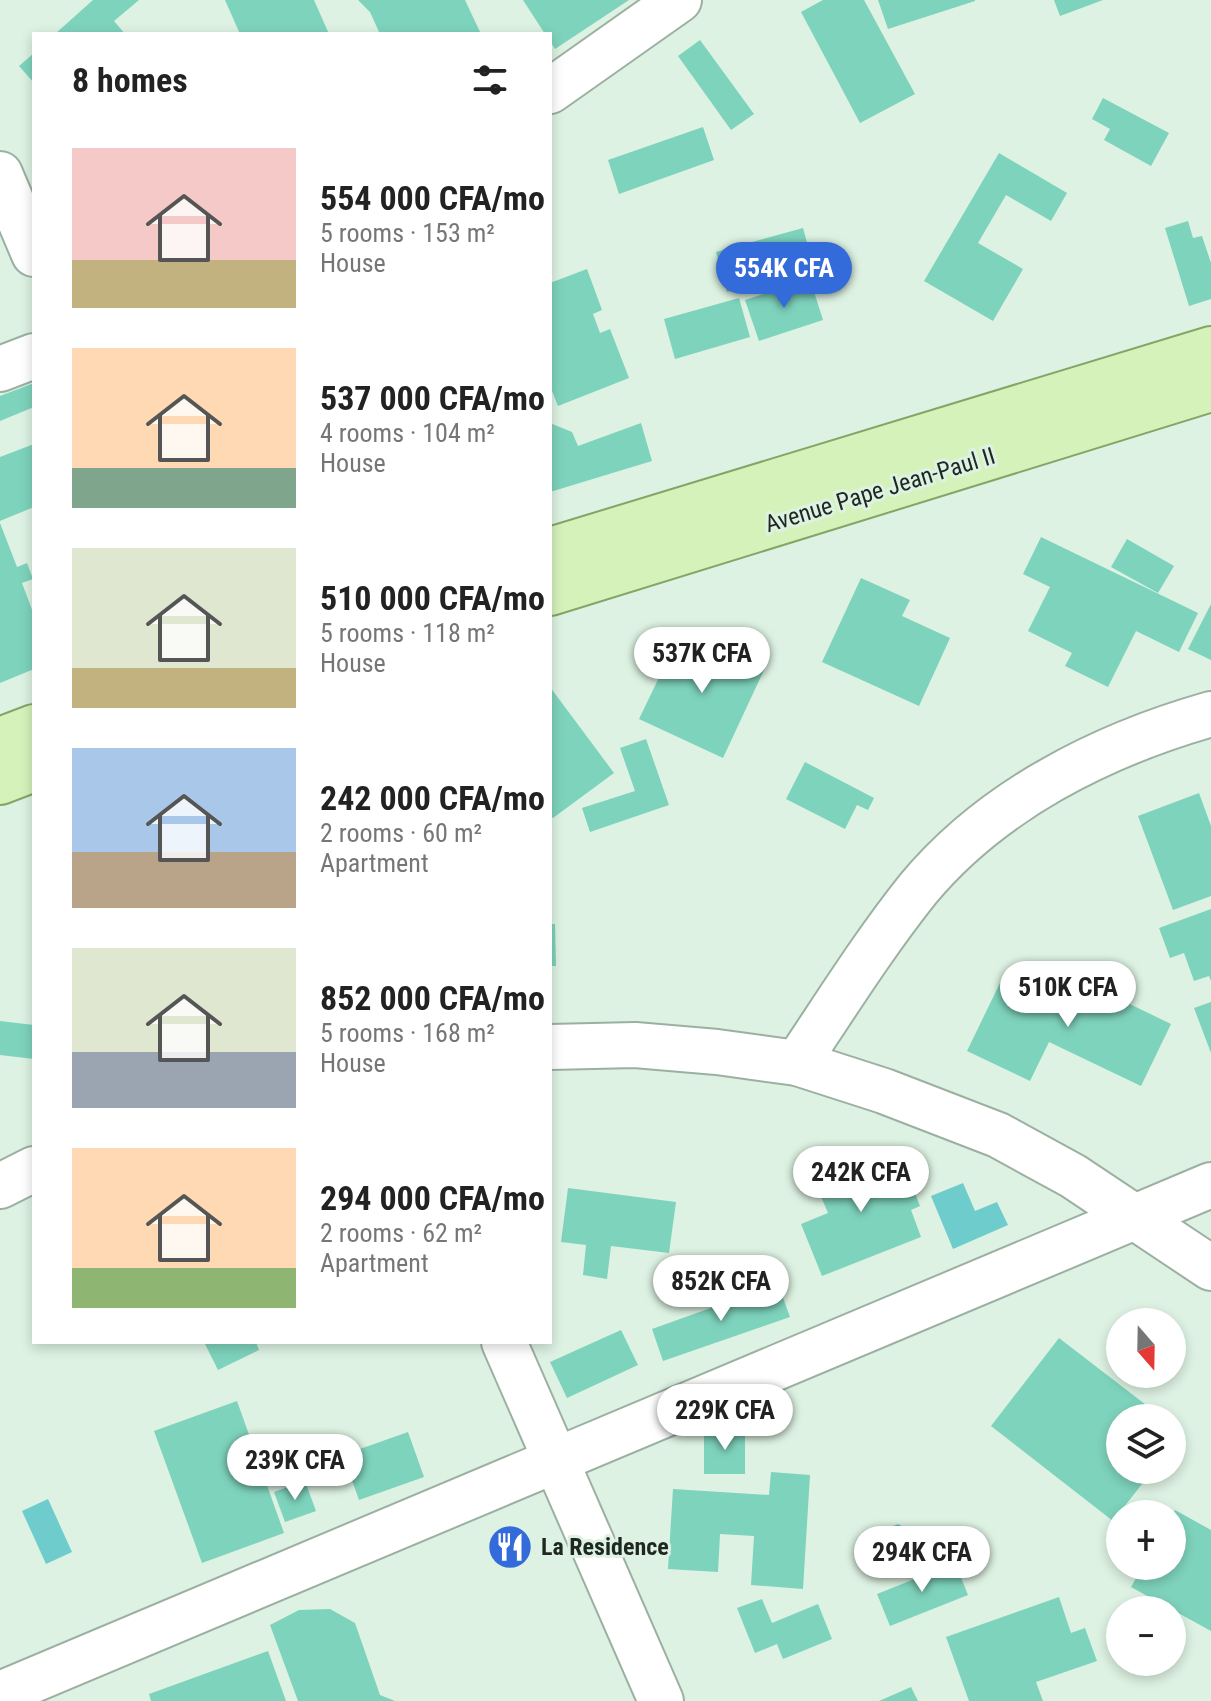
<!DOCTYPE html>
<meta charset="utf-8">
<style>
body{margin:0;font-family:"Roboto Condensed",sans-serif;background:#f2f2f2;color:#222;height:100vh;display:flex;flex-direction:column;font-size:30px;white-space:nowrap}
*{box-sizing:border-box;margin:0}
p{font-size:26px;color:#767676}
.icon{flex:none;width:44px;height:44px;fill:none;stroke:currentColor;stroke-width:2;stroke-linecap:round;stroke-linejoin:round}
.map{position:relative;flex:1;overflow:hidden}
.details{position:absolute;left:32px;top:32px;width:520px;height:1312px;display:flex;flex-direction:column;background:#fff;border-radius:0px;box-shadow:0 4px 12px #0003}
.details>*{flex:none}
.needle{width:52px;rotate:160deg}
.buttons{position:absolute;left:1106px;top:1308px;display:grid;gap:16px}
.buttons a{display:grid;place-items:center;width:80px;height:80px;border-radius:50%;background:#fff;box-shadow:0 4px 12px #0003;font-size:40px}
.price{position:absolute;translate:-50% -68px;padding:0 18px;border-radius:28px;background:#fff;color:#222;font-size:26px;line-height:52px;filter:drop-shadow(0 2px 4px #0008)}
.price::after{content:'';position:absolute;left:50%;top:48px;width:24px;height:18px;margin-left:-12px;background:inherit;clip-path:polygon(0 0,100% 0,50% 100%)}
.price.current{background:#346bda;color:#fff}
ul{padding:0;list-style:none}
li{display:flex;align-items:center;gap:24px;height:200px;padding:0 40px}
li span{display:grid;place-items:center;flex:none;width:224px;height:160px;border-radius:0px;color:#555}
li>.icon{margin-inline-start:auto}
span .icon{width:96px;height:96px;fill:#fffc;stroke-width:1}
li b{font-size:34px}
h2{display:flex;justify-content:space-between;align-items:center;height:96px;padding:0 40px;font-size:34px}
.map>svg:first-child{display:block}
</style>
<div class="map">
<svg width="1211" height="1701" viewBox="0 0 1211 1701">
<rect width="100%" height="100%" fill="#ddf2e2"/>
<g fill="#6ecccd">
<path d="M 963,1183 L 975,1211 L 997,1202 L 1008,1225 L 953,1249 L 931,1196 Z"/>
<path d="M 48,1499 L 72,1552 L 46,1564 L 22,1511 Z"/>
<path d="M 898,1524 L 911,1531 L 917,1547 L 894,1576 L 875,1578 L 866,1563 L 869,1550 L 881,1542 L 883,1530 Z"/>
</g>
<g fill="#7ed3bc">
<path d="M 93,0 L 139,0 L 114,21 L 125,34 L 55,34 Z"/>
<path d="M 225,0 L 314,0 L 329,34 L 240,34 Z"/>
<path d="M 358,0 L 465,0 L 481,34 L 380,34 L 370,12 Z"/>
<path d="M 523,0 L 629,0 L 555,49 L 550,41 L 550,34 L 545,34 Z"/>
<path d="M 823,0 L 864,0 L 915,94 L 860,123 L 801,12 Z"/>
<path d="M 878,0 L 975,0 L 975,1 L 888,29 Z"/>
<path d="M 1054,0 L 1103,0 L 1060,16 Z"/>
<path d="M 700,40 L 754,114 L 731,130 L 678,56 Z"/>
<path d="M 34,53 L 34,83 L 19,66 Z"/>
<path d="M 1103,98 L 1169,133 L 1151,166 L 1104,140 L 1110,129 L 1092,119 Z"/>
<path d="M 703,127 L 714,160 L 619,194 L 608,160 Z"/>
<path d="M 999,153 L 1067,193 L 1051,221 L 1006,195 L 978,243 L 1023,269 L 993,321 L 924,281 Z"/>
<path d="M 1188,221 L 1193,238 L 1202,236 L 1211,263 L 1211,299 L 1189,306 L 1165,228 Z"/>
<path d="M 803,228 L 814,268 L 727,292 L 716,252 Z"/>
<path d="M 587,269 L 602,310 L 593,314 L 600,333 L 610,329 L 629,378 L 558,406 L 550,386 L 550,283 Z"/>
<path d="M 810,279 L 823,320 L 759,341 L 745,300 Z"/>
<path d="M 739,298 L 750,337 L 675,359 L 664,319 Z"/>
<path d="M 34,383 L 34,407 L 0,421 L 0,396 Z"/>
<path d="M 550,423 L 572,432 L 578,446 L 641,423 L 652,461 L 550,492 Z"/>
<path d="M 34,444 L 34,507 L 0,521 L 0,457 Z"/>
<path d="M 0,523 L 17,567 L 27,563 L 33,579 L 22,583 L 34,615 L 34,669 L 0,683 Z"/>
<path d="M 1041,537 L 1198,613 L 1179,652 L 1136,631 L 1108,687 L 1065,666 L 1072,653 L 1028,631 L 1050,587 L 1023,574 Z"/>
<path d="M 1127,539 L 1174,566 L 1158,593 L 1111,567 Z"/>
<path d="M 861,578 L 910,600 L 902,616 L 950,638 L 919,706 L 822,662 Z"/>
<path d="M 1211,604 L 1211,660 L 1188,649 Z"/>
<path d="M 681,632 L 764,670 L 723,758 L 639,719 Z"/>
<path d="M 550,687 L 614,773 L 553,818 L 550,815 Z"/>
<path d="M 646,739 L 669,805 L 590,832 L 582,808 L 635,791 L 620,748 Z"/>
<path d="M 805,762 L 874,798 L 868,810 L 857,805 L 845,829 L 786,799 Z"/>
<path d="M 1199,793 L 1211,826 L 1211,896 L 1173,910 L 1138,816 Z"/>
<path d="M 1211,909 L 1211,981 L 1209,976 L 1194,981 L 1184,953 L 1170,958 L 1159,928 Z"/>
<path d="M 550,924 L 555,924 L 556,966 L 550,966 Z"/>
<path d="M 1051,966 L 1171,1024 L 1141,1086 L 1049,1042 L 1030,1081 L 967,1051 L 1000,983 L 1035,1000 Z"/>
<path d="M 1211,1002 L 1211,1053 L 1194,1008 Z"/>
<path d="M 0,1021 L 34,1025 L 34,1059 L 0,1055 Z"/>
<path d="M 901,1157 L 920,1206 L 911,1210 L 921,1237 L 822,1276 L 801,1224 L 828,1213 L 811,1173 L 850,1158 L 857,1175 Z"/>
<path d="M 568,1188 L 676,1202 L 669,1253 L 611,1246 L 607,1279 L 583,1275 L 586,1245 L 561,1242 Z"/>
<path d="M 778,1284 L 790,1317 L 663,1361 L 652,1329 Z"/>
<path d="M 621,1330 L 638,1365 L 567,1398 L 550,1362 Z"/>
<path d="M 1059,1338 L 1163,1418 L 1120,1418 L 1120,1470 L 1153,1470 L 1113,1521 L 991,1426 Z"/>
<path d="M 204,1342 L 256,1342 L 259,1350 L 218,1370 Z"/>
<path d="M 237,1401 L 284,1533 L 202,1563 L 154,1431 Z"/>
<path d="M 745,1430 L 745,1474 L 704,1474 L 704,1431 Z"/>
<path d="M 408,1432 L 424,1477 L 359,1500 L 343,1455 Z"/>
<path d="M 771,1472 L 810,1475 L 803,1589 L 751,1585 L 754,1536 L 720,1534 L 718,1572 L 668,1569 L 673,1489 L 769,1495 Z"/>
<path d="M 305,1481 L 316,1511 L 285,1522 L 274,1492 Z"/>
<path d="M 1175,1510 L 1211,1530 L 1211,1631 L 1131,1587 L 1143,1566 L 1172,1566 L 1172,1515 Z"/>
<path d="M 955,1563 L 968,1595 L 890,1626 L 877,1594 Z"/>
<path d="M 1059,1597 L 1071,1633 L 1085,1628 L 1097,1661 L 1036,1682 L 1043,1701 L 969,1701 L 946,1637 Z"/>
<path d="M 762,1599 L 772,1623 L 818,1604 L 832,1639 L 783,1659 L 777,1644 L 755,1653 L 737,1608 Z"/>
<path d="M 330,1609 L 355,1623 L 380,1695 L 395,1701 L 298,1701 L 270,1625 L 299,1610 Z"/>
<path d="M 268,1651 L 286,1701 L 151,1701 L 149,1694 Z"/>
<path d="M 911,1687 L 918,1701 L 879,1701 Z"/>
</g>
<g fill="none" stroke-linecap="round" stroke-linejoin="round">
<g stroke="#9cb0a1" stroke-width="48">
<g id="minor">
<path d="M 550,91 L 679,0"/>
<path d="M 0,174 L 34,254"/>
<path d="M 0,369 L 34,356"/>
<path d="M 550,1047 L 635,1045 L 717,1052 L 797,1063 L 884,1091 L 998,1135 L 1073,1176 L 1211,1268"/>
<path d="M 797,1063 C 836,1005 874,944 918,889 C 992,800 1102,745 1211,714"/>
<path d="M 0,1186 L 34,1169"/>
<path d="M 504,1342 L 661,1701"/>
<path d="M 0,1694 L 1211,1185"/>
</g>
</g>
<g stroke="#84a567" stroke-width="48">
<g id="major">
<path d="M 550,550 L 1211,349"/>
<path d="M 550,593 L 1211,389"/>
<path d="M 0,740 L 34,727"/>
<path d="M 0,782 L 34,769"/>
</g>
</g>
<use href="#minor" stroke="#fff" stroke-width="44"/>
<use href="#major" stroke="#d6f2bb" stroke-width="44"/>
</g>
<defs>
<g id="restaurant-disc" transform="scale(2.3)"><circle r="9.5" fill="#346bda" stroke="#ddf2e2"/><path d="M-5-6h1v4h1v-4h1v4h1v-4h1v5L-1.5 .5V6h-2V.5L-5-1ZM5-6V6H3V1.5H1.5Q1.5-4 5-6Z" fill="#fff"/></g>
</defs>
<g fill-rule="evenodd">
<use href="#restaurant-disc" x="510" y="1547"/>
</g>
<g text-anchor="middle" stroke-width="6" stroke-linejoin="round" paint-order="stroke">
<g font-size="24" fill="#1f2721" stroke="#ddf2e2">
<text transform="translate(880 490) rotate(-17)" y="8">Avenue Pape Jean-Paul II</text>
</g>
<g font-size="24" font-weight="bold" fill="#1f2721" stroke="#ddf2e2" text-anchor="start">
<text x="541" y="1555">La Residence</text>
</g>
</g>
</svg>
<div class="buttons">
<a><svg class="needle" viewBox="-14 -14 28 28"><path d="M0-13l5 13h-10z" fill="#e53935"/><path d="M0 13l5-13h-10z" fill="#767676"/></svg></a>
<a><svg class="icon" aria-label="layers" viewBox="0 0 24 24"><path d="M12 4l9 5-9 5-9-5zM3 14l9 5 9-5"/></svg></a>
<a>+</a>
<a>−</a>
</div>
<b class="price current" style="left:784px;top:310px">554K CFA</b>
<b class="price" style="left:702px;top:695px">537K CFA</b>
<b class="price" style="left:1068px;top:1029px">510K CFA</b>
<b class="price" style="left:861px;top:1214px">242K CFA</b>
<b class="price" style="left:721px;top:1323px">852K CFA</b>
<b class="price" style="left:725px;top:1452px">229K CFA</b>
<b class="price" style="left:295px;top:1502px">239K CFA</b>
<b class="price" style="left:922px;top:1594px">294K CFA</b>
<section class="details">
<h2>8 homes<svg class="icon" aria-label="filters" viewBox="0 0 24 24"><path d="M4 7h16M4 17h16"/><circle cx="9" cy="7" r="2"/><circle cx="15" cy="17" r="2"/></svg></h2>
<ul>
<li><span style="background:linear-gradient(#f6c9c9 70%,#c2b280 0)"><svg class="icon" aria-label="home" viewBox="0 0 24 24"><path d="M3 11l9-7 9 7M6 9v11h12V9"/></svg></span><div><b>554 000 CFA/mo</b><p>5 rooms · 153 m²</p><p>House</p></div></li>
<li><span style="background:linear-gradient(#ffd9b3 75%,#7fa58c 0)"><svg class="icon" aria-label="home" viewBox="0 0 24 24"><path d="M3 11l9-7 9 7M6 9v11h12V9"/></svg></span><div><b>537 000 CFA/mo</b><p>4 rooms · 104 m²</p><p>House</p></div></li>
<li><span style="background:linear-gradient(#dfe7d0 75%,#c2b280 0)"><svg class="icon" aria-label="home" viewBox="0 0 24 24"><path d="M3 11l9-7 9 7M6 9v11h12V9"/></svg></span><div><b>510 000 CFA/mo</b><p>5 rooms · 118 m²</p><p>House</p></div></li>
<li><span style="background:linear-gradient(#a9c7e8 65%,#b9a48a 0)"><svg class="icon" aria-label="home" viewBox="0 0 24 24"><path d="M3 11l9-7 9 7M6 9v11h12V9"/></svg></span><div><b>242 000 CFA/mo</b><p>2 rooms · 60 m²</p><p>Apartment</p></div></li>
<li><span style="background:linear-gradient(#dfe7d0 65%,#9aa5b1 0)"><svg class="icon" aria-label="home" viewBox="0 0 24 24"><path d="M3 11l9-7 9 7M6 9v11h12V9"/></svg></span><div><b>852 000 CFA/mo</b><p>5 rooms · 168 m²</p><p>House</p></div></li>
<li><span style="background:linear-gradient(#ffd9b3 75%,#8fb573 0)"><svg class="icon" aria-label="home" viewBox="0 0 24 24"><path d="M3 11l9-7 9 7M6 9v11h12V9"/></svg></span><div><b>294 000 CFA/mo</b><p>2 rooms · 62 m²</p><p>Apartment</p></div></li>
</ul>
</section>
</div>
